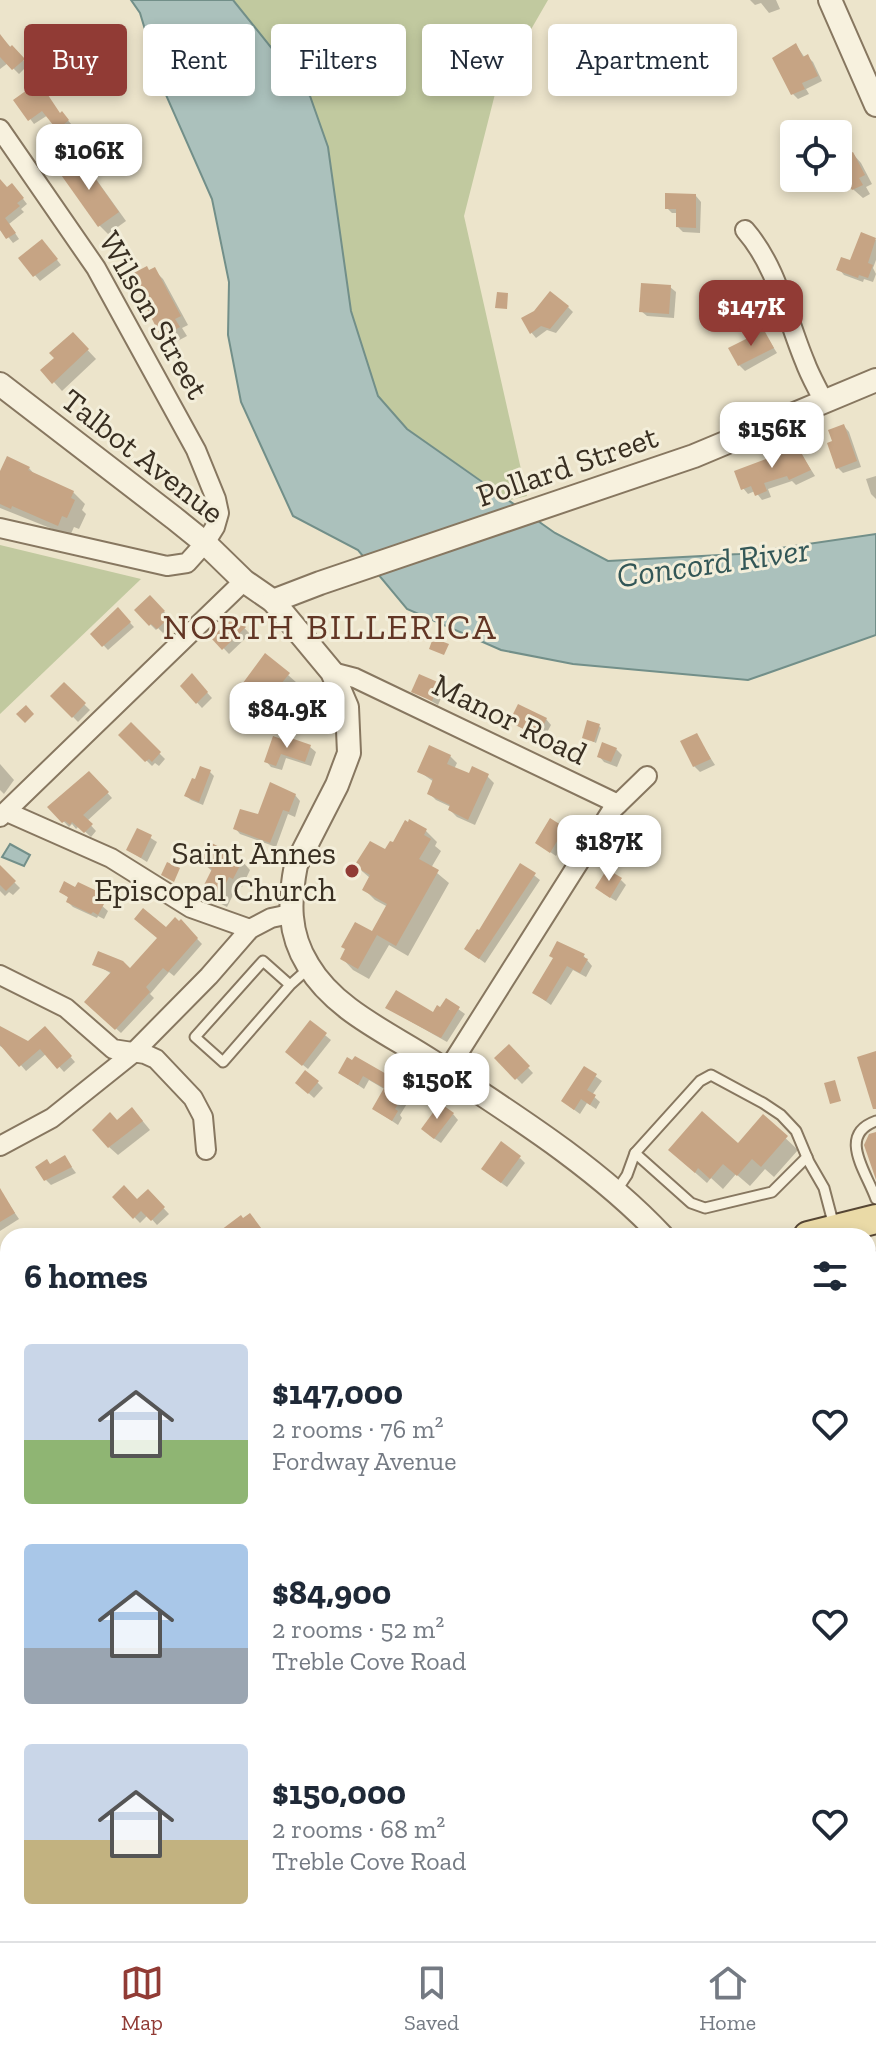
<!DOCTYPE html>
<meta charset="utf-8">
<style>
body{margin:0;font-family:"Zilla Slab",serif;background:#f6f6f7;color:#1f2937;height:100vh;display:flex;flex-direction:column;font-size:30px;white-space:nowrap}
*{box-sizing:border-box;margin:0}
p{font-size:26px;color:#747a83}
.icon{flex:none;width:44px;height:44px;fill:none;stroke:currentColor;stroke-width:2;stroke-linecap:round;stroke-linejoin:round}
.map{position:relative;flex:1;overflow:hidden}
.side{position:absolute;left:0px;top:1228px;width:876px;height:714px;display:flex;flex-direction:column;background:#fff;border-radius:24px 24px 0 0;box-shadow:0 4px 12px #0003}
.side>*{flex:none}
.banner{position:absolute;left:24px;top:24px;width:828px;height:72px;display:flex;gap:16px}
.tools{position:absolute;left:780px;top:120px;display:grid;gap:16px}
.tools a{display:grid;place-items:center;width:72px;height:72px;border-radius:8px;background:#fff;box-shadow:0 4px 12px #0003;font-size:40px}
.price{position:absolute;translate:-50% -68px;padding:0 18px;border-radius:16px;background:#fff;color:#222;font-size:26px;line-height:52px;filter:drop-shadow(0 2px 4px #0008)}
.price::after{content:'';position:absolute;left:50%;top:48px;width:24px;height:18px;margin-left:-12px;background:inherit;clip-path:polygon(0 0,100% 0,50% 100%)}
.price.selected{background:#913b35;color:#fff}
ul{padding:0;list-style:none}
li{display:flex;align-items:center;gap:24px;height:200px;padding:0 24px}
li span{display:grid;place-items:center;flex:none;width:224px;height:160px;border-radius:8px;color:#555}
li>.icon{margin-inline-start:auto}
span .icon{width:96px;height:96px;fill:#fffc;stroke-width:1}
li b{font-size:34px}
h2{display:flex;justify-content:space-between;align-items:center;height:96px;padding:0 24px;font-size:34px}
.tag{padding:0 28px;border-radius:8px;background:#fff;box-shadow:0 4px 12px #0003;font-size:28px;line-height:72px}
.tag.selected{background:#913b35;color:#fff}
.tab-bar{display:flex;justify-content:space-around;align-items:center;height:112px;border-top:2px solid #e0e1e3;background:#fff;font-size:22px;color:#747a83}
.tab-bar a{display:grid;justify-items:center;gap:4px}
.tab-bar .selected{color:#913b35}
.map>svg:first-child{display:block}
</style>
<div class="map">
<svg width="876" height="1941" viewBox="0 0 876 1941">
<rect width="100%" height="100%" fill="#ece4cb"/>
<g fill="#c1c99f">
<path d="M 233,0 L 548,0 L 496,90 L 464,216 L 527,496 L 510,500 L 407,429 L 378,396 L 351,311 L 328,147 L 310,96 Z"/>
<path d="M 0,545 L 141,579 L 0,714 Z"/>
<path d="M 868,1622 L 876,1628 L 876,1941 L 354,1941 L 355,1934 L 868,1934 Z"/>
</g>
<g fill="#abc1bc" stroke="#728f89" stroke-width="2">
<path d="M 131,0 L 233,0 L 310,96 L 328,147 L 351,311 L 378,396 L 407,429 L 555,533 L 608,561 L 739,554 L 876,534 L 876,635 L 748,680 L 573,664 L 501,650 L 407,609 L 358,550 L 293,516 L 241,402 L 228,335 L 229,282 L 212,199 L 162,86 L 140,13 Z"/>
<path d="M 10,844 L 30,855 L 24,866 L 2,857 Z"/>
</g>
<g fill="#0003">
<path d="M 750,0 L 776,0 L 780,9 L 769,13 L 761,3 L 755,5 Z"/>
<path d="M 0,36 L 28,65 L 19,74 L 8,63 L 0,69 Z"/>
<path d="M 796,45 L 805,58 L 808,57 L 813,62 L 822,81 L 806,89 L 809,94 L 798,99 L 793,94 Z"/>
<path d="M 16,100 L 62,114 L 73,126 L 63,133 L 48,115 L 34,124 Z"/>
<path d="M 838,141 L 848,156 L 853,154 L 861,163 L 872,184 L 866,187 L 870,194 L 863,198 L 846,183 L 838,167 Z"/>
<path d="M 88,168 L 126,221 L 108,234 L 99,225 Z"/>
<path d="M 17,191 L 27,204 L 21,209 L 24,212 L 9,224 L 19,239 L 13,243 L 2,229 L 0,231 L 0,192 Z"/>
<path d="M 696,196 L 701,202 L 700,233 L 683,232 L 678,227 L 678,213 L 672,213 L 667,208 Z"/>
<path d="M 862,235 L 876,240 L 876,260 L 873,268 L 876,274 L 873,282 L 864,279 L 863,282 L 844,275 L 839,269 L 851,263 Z"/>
<path d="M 47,247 L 61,265 L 40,281 L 21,259 Z"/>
<path d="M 154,270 L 163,279 L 188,325 L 182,328 L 187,336 L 172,344 L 163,336 L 150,272 Z"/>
<path d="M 670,287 L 676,292 L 674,318 L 647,316 L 641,311 Z"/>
<path d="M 568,307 L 573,312 L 556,333 L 547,330 L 536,338 L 531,332 Z"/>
<path d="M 764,332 L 777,353 L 745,371 L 739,365 Z"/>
<path d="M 81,343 L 96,359 L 62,391 L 43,370 Z"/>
<path d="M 844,426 L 849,432 L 861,467 L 843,473 L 838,468 Z"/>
<path d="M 798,449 L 815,476 L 796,485 L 792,481 L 768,489 L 771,497 L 762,500 L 755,491 L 748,494 L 743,488 Z"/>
<path d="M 29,468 L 35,475 L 73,492 L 85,504 L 82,510 L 86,514 L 79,529 L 74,527 L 70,536 L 0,508 L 0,476 Z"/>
<path d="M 876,476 L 876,499 L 871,494 L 866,479 Z"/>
<path d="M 150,597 L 169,617 L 165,621 L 171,626 L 163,633 L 158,628 L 156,630 L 136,610 Z"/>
<path d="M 118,610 L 134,627 L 108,650 L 93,634 Z"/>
<path d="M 235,618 L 250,634 L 229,654 L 214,638 Z"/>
<path d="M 288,675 L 297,683 L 278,706 L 281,708 L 272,719 L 248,700 Z"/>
<path d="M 192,676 L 212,698 L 202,708 L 182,686 Z"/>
<path d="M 64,685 L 90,710 L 78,722 L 53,696 Z"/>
<path d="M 439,685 L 445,690 L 438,705 L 414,691 Z"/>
<path d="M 546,719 L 551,725 L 543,740 L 511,722 Z"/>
<path d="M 131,725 L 165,759 L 159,766 L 155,763 L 152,766 L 121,735 Z"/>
<path d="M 599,726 L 601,728 L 596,743 L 584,737 Z"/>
<path d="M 696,735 L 715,765 L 700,772 L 694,766 Z"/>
<path d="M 274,738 L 310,747 L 316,752 L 311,766 L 286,758 L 282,770 L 271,767 L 266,761 Z"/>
<path d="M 616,749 L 622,755 L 617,767 L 604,762 L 599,756 Z"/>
<path d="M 450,756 L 457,763 L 454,769 L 470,776 L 487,776 L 494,783 L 475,825 L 457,817 L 450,810 L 451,807 L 436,800 L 429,793 L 434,782 L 420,772 Z"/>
<path d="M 0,764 L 14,780 L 4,794 L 0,790 Z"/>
<path d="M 210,772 L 214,776 L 203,805 L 191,800 L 186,796 Z"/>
<path d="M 89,773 L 112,798 L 87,821 L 96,831 L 91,837 L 79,826 L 76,829 L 72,824 L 69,827 L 50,807 Z"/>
<path d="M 295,795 L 300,801 L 295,817 L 288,814 L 276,847 L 240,834 L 235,828 Z"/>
<path d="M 410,822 L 426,831 L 437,842 L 435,846 L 441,851 L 431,868 L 449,883 L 408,956 L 389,945 L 369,979 L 353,970 L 342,958 L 372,934 L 388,907 L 375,900 L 364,889 L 370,878 L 356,866 L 386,852 Z"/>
<path d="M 560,826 L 567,838 L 556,856 L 537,843 Z"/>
<path d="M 138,830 L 157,842 L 147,862 L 128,850 Z"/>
<path d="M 649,846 L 654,851 L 647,864 L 623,848 Z"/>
<path d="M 242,861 L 250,870 L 242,887 L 238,885 L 227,907 L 212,899 L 203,890 L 213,872 L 202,862 Z"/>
<path d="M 521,865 L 540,880 L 485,963 L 466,949 L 480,933 Z"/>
<path d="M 0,868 L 20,888 L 13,895 L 9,892 L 5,896 L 0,891 Z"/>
<path d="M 621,880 L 626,885 L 616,901 L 603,893 Z"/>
<path d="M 76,889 L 98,894 L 103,899 L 101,905 L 108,911 L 104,919 L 98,916 L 97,918 L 73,907 L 68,902 L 69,898 L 61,892 Z"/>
<path d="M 181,922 L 202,944 L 174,976 L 169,972 L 150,994 L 154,998 L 121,1033 L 87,1002 L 112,974 L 95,964 L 130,971 L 166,930 Z"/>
<path d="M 583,955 L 592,966 L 586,977 L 573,970 L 551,1005 L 534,993 L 555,959 Z"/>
<path d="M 447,1001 L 465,1014 L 447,1042 L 387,1008 L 434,1014 L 441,1010 Z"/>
<path d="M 310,1023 L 331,1040 L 308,1069 L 293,1057 Z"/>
<path d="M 0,1028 L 28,1043 L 45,1028 L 75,1062 L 64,1072 L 47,1053 L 26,1071 L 8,1050 L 0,1046 Z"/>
<path d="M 509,1047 L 533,1073 L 522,1084 L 497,1058 Z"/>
<path d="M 348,1060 L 407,1089 L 413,1094 L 400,1115 L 402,1118 L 398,1125 L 374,1109 L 386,1090 L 369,1080 L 364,1089 L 340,1073 Z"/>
<path d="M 585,1069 L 602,1081 L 592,1095 L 600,1102 L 596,1109 L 587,1103 L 580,1114 L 569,1106 Z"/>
<path d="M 317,1082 L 323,1088 L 314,1098 L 303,1088 Z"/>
<path d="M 453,1114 L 458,1120 L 441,1143 L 429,1135 Z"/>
<path d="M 763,1117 L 798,1150 L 774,1177 L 765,1169 L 750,1186 L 736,1174 L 723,1189 L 711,1178 L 707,1183 L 682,1161 L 738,1146 Z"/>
<path d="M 141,1119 L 150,1130 L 118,1155 L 109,1147 Z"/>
<path d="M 64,1157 L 76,1173 L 51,1185 L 46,1180 L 51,1166 Z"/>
<path d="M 520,1158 L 525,1163 L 507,1187 L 489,1174 Z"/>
<path d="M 148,1192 L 169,1214 L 157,1225 L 148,1215 L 140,1223 L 115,1197 L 137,1202 Z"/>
<path d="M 4,1197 L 19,1219 L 0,1231 L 0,1200 Z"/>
<path d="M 0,1802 L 6,1807 L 0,1818 Z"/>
<path d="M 160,1934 L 189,1934 L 197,1941 L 167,1941 Z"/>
</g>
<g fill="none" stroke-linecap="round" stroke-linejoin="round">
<g stroke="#728f89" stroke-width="5">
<path d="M 0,1568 L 8,1572"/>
<path d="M 868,1910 L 876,1911"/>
</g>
</g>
<g fill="#c6a484">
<path d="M 0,34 L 10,47 L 12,45 L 25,59 L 12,70 L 0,57 Z"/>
<path d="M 796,43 L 803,57 L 808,54 L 818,76 L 802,83 L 805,89 L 791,95 L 772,58 Z"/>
<path d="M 42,86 L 60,113 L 62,111 L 69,120 L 57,130 L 42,111 L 28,121 L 13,100 L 27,90 L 30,94 Z"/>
<path d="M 853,152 L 865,175 L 859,178 L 863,185 L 852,190 L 848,183 L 845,184 L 838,171 L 838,159 Z"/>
<path d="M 80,157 L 119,212 L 98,227 L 59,172 Z"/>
<path d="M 0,179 L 7,187 L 12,183 L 24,198 L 17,203 L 20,206 L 5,218 L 16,233 L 6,239 L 0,230 Z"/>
<path d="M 665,193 L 696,194 L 696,228 L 676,227 L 676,209 L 665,209 Z"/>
<path d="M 861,232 L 876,238 L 868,263 L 873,265 L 868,278 L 859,275 L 858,278 L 836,270 L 841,257 L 850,260 Z"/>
<path d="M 42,239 L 58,259 L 33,277 L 18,258 Z"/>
<path d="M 147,266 L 149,270 L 155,267 L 181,316 L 175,319 L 180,327 L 161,337 L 130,275 Z"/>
<path d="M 641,283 L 671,285 L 669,314 L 639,312 Z"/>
<path d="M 550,291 L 569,306 L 550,329 L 541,326 L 530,334 L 521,318 L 534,311 Z"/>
<path d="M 497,292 L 508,293 L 507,309 L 495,308 Z"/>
<path d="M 764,330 L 774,348 L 738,366 L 728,348 Z"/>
<path d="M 73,332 L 89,349 L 52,384 L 40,370 L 54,358 L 49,353 Z"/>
<path d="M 844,424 L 857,461 L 836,469 L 827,443 L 832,441 L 828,430 Z"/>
<path d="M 798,447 L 811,470 L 789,480 L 787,476 L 764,483 L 767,491 L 755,496 L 751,486 L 741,490 L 734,471 Z"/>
<path d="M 7,456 L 30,467 L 28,470 L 74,491 L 71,498 L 75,500 L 67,518 L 62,516 L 58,526 L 12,506 L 11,509 L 0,504 L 0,471 Z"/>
<path d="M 150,595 L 165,611 L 161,614 L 167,620 L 157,629 L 151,624 L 149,626 L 134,610 Z"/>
<path d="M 118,607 L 131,622 L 102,647 L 90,634 Z"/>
<path d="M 235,616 L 246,627 L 222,650 L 211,638 Z"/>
<path d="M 433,638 L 449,644 L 444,655 L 429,649 Z"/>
<path d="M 265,653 L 290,673 L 271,696 L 274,698 L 262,712 L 237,691 Z"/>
<path d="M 192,673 L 208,692 L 196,704 L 180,686 Z"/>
<path d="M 419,674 L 440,683 L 432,701 L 411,692 Z"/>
<path d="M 64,682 L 86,703 L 72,718 L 50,696 Z"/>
<path d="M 518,704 L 547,718 L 538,736 L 509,722 Z"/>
<path d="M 26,705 L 34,714 L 25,723 L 16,714 Z"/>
<path d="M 587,720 L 600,724 L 594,742 L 582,738 Z"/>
<path d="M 131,722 L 161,752 L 152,762 L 149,759 L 145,762 L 118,735 Z"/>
<path d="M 697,733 L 711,759 L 693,767 L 680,741 Z"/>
<path d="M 273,736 L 287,741 L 288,737 L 311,745 L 305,762 L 281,754 L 276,766 L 264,762 Z"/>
<path d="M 602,742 L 617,748 L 611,762 L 597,757 Z"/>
<path d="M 429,745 L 451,755 L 447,764 L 469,773 L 472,766 L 489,774 L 468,820 L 448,810 L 450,805 L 427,794 L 433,779 L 417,772 Z"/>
<path d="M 200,766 L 211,770 L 199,802 L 184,796 L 192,778 L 195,779 Z"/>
<path d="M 89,771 L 109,792 L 83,815 L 93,824 L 84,833 L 72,822 L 70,825 L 65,821 L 62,823 L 47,807 Z"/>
<path d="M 270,782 L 296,794 L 289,812 L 283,810 L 270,843 L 233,829 L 240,809 L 258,814 Z"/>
<path d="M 550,818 L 561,825 L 559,829 L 563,831 L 550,853 L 535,843 Z"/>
<path d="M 409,819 L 427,829 L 424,835 L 431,839 L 419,859 L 439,870 L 396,946 L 377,935 L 358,969 L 340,959 L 345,949 L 341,947 L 355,922 L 372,931 L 387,904 L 362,890 L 370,875 L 354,866 L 370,841 L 385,849 L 390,841 L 393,842 L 405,820 L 408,822 Z"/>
<path d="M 137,828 L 152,835 L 141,858 L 126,850 Z"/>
<path d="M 629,833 L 650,844 L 641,860 L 620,849 Z"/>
<path d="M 210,842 L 243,860 L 233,879 L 229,877 L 218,899 L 201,891 L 212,869 L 199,862 Z"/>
<path d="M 167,862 L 180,868 L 174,882 L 161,875 Z"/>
<path d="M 520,863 L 536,873 L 479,959 L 464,949 L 477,929 L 479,930 Z"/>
<path d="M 0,865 L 16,881 L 6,891 L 0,885 Z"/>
<path d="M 607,869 L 622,878 L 610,898 L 595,888 Z"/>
<path d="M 64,881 L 75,887 L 78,882 L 99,892 L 95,900 L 104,904 L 98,915 L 93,912 L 91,914 L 66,902 L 68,897 L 59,892 Z"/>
<path d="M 143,908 L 166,927 L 175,917 L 179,921 L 181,919 L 198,938 L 168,972 L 163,968 L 146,987 L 150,992 L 115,1030 L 84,1002 L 111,972 L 92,965 L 98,951 L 123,961 L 130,968 L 157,938 L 134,919 Z"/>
<path d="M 557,941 L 585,954 L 583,957 L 588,959 L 580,973 L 567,966 L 546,1001 L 532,993 L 553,958 L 549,956 Z"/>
<path d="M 396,990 L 433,1012 L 437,1005 L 440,1007 L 446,998 L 460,1007 L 441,1038 L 385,1008 Z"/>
<path d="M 310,1020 L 327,1033 L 302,1066 L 285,1052 Z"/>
<path d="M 0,1026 L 28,1041 L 45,1026 L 72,1056 L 57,1069 L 40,1049 L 19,1067 L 0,1045 Z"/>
<path d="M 509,1044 L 530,1066 L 515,1080 L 494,1058 Z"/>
<path d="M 876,1051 L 876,1109 L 873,1109 L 857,1057 Z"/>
<path d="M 355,1056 L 409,1087 L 395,1109 L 398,1111 L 392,1121 L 372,1109 L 384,1088 L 363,1076 L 358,1085 L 338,1073 L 347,1057 L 352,1060 Z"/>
<path d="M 584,1066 L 597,1074 L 587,1090 L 596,1095 L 590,1105 L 581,1099 L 574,1110 L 561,1101 Z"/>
<path d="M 305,1070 L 319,1081 L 308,1094 L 295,1083 Z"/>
<path d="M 835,1080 L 841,1101 L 830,1104 L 824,1083 Z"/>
<path d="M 440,1103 L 454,1113 L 434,1139 L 421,1129 Z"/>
<path d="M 132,1107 L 143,1121 L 108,1148 L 92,1130 L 110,1112 L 117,1120 Z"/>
<path d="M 702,1111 L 738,1143 L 763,1114 L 788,1136 L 761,1167 L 752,1159 L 737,1176 L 723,1164 L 710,1179 L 698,1168 L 695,1173 L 668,1150 Z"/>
<path d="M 876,1132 L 876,1180 L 864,1145 L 869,1134 Z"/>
<path d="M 501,1141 L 521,1156 L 501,1183 L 481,1169 Z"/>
<path d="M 65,1155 L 72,1167 L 44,1181 L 35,1167 L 47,1159 L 50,1164 Z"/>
<path d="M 124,1185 L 137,1199 L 148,1189 L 165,1207 L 151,1221 L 141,1211 L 133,1219 L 112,1197 Z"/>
<path d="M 0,1188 L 15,1213 L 0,1222 Z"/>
<path d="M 250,1213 L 267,1236 L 213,1236 L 241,1215 L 243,1218 Z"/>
</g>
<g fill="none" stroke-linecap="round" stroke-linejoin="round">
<g stroke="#877760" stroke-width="13">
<g id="service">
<path d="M 290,985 L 223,1062 L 195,1037 L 263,961 L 290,985 L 309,968"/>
<path d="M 876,1121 C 837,1135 866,1171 876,1199"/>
<path d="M 635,1153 L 691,1203 L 705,1208 L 772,1192 L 807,1157"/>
<path d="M 615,1193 L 627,1175 L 635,1153 L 700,1081 L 711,1075 L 763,1103 L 781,1115 L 796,1131 L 809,1162 L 824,1188 L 834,1226"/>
<path d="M 868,1251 L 876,1261"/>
<path d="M 268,1934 L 282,1941"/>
<path d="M 236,1941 L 238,1934"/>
</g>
</g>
<g stroke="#877760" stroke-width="22">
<g id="minor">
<path d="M 0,129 L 96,268 L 196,450 L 216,499 L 219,513 L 215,527 L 205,543 L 187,563 L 167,566 L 0,528"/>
<path d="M 745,230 C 778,268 786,317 805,362 C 810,376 818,389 824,402"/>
<path d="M 332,672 L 355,678 L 618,804"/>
<path d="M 7,812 L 111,858 L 191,908 L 250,929"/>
<path d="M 0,817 L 244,581"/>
<path d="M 0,975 L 66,1008 L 113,1049 L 145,1054 L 156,1059 L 193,1098 L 203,1117 L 206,1150"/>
<path d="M 447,1071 L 612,810 L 647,776"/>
<path d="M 0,1146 L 52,1118 L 132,1054 L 209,976 L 250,929 L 271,918 L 290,914"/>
</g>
</g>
<g stroke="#877760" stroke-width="26">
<g id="tertiary">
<path d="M 830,0 L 876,105"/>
<path d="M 0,384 L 174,518 L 205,543 L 244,581 L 273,601 L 332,672 L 347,707 L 349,753 L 337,785 L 296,865 C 289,901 288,933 308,965 C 335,1011 391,1034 433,1062 C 512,1114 596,1166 662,1236"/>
<path d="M 273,601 L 320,583 L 694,456 L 876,380"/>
</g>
</g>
<g stroke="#695943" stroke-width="30">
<g id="secondary">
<path d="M 868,1476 L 876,1481"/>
<path d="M 0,1876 L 8,1862"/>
</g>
</g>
<g stroke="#564634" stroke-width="32">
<g id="primary">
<path d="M 808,1236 L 876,1219"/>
<path d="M 0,1525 L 8,1522"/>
</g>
</g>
<use href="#service" stroke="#f7f1de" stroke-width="9"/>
<use href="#minor" stroke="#f7f1de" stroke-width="18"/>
<use href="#tertiary" stroke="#f7f1de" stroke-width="22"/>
<use href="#secondary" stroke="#f7f1de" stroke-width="26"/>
<use href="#primary" stroke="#eadaa7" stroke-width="28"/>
</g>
<circle fill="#913b35" stroke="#f3eeda" stroke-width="3" cx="352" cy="871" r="8"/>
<g text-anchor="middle" stroke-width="6" stroke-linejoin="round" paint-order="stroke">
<g font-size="32" fill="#392f22" stroke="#f3eeda">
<text transform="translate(154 315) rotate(60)" y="11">Wilson Street</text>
<text transform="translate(143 456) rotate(38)" y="11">Talbot Avenue</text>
<text transform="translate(567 466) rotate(-19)" y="11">Pollard Street</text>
<text transform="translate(510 719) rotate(26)" y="11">Manor Road</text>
</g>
<g font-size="32" fill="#392f22" stroke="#f3eeda" text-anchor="end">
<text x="336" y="864">Saint Annes<tspan x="336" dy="37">Episcopal Church</tspan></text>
</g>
<g font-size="34" font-style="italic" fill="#335757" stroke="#f3eeda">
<text transform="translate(713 562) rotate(-8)" y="12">Concord River</text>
</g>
<g font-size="36" letter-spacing="2" fill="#623625" stroke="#f3eeda">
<text x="330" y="639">NORTH BILLERICA</text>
</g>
</g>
</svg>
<div class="tools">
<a><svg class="icon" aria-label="locate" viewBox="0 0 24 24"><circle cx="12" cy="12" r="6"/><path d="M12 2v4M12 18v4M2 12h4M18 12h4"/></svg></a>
</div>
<b class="price" style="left:89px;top:192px">$106K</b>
<b class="price selected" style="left:751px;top:348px">$147K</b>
<b class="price" style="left:772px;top:470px">$156K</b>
<b class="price" style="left:287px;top:750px">$84.9K</b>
<b class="price" style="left:609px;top:883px">$187K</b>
<b class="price" style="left:437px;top:1121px">$150K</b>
<div class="banner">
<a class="tag selected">Buy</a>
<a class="tag">Rent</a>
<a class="tag">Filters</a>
<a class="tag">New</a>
<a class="tag">Apartment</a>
</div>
<section class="side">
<h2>6 homes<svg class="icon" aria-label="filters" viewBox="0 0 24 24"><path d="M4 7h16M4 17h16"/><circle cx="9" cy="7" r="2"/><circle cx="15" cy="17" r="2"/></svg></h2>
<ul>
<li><span style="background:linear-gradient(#c9d6e8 60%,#8fb573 0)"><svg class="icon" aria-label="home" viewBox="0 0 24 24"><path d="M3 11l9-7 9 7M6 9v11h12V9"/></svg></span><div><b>$147,000</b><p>2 rooms · 76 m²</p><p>Fordway Avenue</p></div><svg class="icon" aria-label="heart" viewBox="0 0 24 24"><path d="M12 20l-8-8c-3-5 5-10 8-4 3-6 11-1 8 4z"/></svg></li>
<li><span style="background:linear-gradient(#a9c7e8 65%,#9aa5b1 0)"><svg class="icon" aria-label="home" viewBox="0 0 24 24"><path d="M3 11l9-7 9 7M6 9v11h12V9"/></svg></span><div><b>$84,900</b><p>2 rooms · 52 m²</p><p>Treble Cove Road</p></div><svg class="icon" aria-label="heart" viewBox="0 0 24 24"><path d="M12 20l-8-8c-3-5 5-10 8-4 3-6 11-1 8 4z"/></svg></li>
<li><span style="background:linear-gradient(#c9d6e8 60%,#c2b280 0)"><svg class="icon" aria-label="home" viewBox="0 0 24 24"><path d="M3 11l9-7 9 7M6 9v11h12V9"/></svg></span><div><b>$150,000</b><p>2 rooms · 68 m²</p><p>Treble Cove Road</p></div><svg class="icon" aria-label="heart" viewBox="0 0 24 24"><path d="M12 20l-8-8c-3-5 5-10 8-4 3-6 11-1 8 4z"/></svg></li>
</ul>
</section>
</div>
<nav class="tab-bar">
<a class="selected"><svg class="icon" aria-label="map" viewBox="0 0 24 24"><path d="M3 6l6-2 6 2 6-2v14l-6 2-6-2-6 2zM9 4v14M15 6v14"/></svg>Map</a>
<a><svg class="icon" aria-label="saved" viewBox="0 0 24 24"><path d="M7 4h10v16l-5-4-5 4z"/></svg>Saved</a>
<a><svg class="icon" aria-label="home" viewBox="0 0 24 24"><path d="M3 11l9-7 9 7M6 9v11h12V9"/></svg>Home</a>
</nav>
